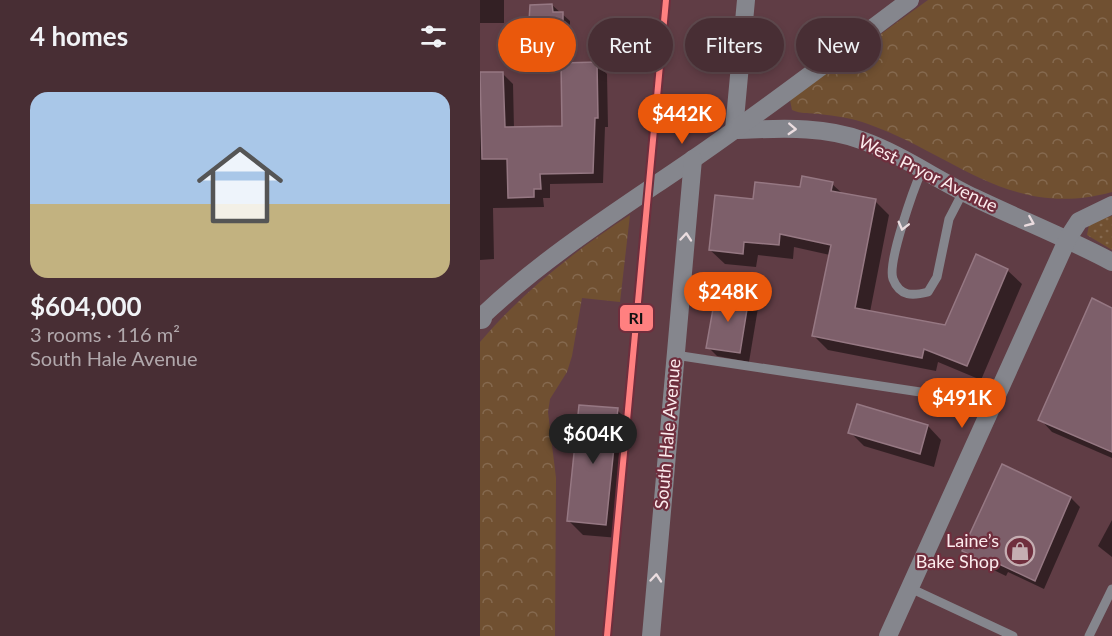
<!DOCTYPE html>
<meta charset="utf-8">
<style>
body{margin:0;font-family:Lato,sans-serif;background:#4f363c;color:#f1f3f6;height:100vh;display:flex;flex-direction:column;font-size:22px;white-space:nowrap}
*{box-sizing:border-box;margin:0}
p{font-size:20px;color:#b1a8ac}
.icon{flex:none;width:33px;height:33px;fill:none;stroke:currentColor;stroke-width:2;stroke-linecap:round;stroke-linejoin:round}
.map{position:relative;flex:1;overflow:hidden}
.details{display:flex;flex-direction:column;background:#482e34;width:480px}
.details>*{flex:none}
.banner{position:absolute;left:18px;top:18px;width:524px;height:54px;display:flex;gap:12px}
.price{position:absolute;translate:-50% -51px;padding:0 14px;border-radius:21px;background:#ea580c;color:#fff;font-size:20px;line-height:39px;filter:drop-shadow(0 2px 3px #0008)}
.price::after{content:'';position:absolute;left:50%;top:36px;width:18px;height:14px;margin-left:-9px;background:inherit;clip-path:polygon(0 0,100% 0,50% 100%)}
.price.current{background:#222;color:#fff}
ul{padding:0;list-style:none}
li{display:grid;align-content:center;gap:12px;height:318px;padding:0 30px}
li+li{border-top:2px solid #604a4f}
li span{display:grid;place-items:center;height:186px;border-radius:18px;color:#555}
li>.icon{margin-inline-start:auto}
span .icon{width:108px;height:108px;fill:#fffc;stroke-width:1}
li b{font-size:26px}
h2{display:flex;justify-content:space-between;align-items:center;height:72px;padding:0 30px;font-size:26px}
.pill{padding:0 21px;border-radius:27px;background:#482e34;box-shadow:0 3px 9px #0003,0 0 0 2px #604a4f;font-size:21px;line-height:54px}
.pill.current{background:#ea580c;color:#fff}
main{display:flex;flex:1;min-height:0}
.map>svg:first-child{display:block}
</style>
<main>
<section class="details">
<h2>4 homes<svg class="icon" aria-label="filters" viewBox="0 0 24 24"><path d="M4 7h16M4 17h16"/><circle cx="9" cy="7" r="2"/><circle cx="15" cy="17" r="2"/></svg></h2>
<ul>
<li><span style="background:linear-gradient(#a9c7e8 60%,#c2b280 0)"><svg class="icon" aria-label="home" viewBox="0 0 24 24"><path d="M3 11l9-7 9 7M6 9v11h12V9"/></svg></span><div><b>$604,000</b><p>3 rooms · 116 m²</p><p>South Hale Avenue</p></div></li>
</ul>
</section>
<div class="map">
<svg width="632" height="636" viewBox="0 0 632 636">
<defs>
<pattern id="grass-dots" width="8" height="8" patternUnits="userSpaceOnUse" patternTransform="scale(1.5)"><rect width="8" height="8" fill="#705031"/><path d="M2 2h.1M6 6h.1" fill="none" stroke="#85694f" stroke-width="1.8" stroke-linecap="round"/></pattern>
<pattern id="forest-crowns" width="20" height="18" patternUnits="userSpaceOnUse" patternTransform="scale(1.5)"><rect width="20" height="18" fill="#705031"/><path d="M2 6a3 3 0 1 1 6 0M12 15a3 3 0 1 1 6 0" fill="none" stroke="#85694f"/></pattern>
</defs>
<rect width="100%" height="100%" fill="#603d45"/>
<path fill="url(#grass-dots)" d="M 632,216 L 632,250 L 607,235 L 609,225 L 616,220 Z"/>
<g fill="url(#forest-crowns)">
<path d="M 448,0 L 632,0 L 632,192 C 531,220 475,155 388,124 C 373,118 355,116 339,114 C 330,113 321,114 312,110 L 310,100 L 315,96 Z"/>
<path d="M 150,215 L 140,302 L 102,298 L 92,356 L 87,372 L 70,399 L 68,412 L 76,478 L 75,636 L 0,636 L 0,342 C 43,292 94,251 150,215 Z"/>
</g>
<g fill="#0007">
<rect x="0" y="0" width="24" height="23"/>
<path d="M 72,5 L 90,21 L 90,37 L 75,37 L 75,62 L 56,62 L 49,55 Z"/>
<path d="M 117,64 L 127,74 L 128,127 L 125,127 L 123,183 L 70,184 L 70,198 L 63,198 L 64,207 L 13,208 L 14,259 L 0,260 L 0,74 L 23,74 L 33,84 L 34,129 L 83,128 Z"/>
<path d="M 352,184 L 363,194 L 395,201 L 409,215 L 390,312 L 466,327 L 527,270 L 542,284 L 501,380 L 458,362 L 456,371 L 348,350 L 334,336 L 350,255 L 314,247 L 313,259 L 278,255 L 276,267 L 245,264 L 230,250 L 275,200 Z"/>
<path d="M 268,299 L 278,308 L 269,362 L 237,356 L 228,347 Z"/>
<path d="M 613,300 L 632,310 L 632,458 L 572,432 L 560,419 Z"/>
<path d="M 137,410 L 151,424 L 139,538 L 103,535 L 89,521 Z"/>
<path d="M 448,426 L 461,440 L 454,467 L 384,446 L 370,432 Z"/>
<path d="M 591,498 L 600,507 L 564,589 L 528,572 L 526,576 L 493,560 L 484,551 Z"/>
<path d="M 632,520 L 632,557 L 618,546 Z"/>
</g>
<g fill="#7d5f6a" stroke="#967883" stroke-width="1.5">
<path d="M 72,4 L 73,12 L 83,12 L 83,30 L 68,30 L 68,55 L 47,55 L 50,5 Z"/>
<path d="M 117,62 L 118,118 L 115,118 L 113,173 L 60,174 L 61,189 L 54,189 L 54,197 L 28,198 L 27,159 L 2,159 L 0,72 L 23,72 L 25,127 L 82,126 L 81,63 Z"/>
<path d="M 322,176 L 353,182 L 351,191 L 396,199 L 375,308 L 465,325 L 496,254 L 528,269 L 487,366 L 444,349 L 442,358 L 332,336 L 351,245 L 300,234 L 299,245 L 264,242 L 263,254 L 229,250 L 235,195 L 273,199 L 275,182 L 320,187 Z"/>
<path d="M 236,292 L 269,297 L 260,353 L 226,348 Z"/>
<path d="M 612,298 L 632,308 L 632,452 L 558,420 Z"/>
<path d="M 377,404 L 448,425 L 440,454 L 368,433 Z"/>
<path d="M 99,405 L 138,408 L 126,525 L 87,521 Z"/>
<path d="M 522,464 L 591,497 L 555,581 L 519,564 L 517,568 L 482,551 Z"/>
</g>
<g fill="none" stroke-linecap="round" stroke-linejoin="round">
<g stroke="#85868d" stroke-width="9">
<path d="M 442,170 C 434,188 407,263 413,279 C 420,297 433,296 448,292 L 457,277 L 469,219 L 483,192"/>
<path d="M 195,355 L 513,403"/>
<path d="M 430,588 L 533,636"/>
<path d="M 609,636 L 632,589"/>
</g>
<g stroke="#85868d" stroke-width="18">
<path d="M 266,0 L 254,130 C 296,129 341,125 381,140 C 421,154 457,180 495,198 C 541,220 587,238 632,262"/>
<path d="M 0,318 C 64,257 139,210 212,160 C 286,109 358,54 430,0"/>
<path d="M 171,636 L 213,159"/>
<path d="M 408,636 L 588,238 L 599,221 L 632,205"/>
</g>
<path stroke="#85868d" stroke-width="22" d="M 0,318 L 1,318"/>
<g stroke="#6f2e3d" stroke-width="10">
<path id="rail-1" d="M 127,636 L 186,0"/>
</g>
<use href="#rail-1" stroke="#ff8080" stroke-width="6"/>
</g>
<defs><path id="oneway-chevron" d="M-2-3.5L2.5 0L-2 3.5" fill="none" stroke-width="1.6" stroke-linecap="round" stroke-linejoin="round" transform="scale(1.5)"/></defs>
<g stroke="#eadcdf">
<use href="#oneway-chevron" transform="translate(312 129) rotate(3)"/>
<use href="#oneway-chevron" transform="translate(550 222) rotate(23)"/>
<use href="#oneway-chevron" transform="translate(423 226) rotate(104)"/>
<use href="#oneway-chevron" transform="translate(206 237) rotate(-85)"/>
<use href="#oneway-chevron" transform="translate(176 578) rotate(-85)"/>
</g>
<defs>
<g id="shop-ring" transform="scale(1.5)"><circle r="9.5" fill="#6f2e3d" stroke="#c5aeb2" stroke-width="1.5"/><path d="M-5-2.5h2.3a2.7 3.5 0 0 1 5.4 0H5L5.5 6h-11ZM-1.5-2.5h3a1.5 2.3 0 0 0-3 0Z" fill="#c5aeb2"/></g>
</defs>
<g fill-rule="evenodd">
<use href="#shop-ring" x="540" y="551"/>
</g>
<g text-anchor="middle" stroke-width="4.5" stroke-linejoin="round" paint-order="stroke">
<g font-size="18" fill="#fcebed" stroke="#6f2e3d">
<text transform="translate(448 174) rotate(26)" y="6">West Pryor Avenue</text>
<text transform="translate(188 434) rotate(-85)" y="6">South Hale Avenue</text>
</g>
<g font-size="18" fill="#fcebed" stroke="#6f2e3d" text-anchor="end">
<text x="519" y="547">Laine’s<tspan x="519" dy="21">Bake Shop</tspan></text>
</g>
</g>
<rect stroke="#6f2e3d" stroke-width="2" x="139" y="304" width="35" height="28" rx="6" fill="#ff8080"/>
<g font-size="16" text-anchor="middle" font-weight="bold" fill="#111">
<text x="156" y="324">RI</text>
</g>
</svg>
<b class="price" style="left:202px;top:145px">$442K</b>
<b class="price" style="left:248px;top:323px">$248K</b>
<b class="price" style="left:482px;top:429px">$491K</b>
<b class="price current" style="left:113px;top:465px">$604K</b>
<div class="banner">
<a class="pill current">Buy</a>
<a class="pill">Rent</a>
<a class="pill">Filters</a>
<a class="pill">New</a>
</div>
</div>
</main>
